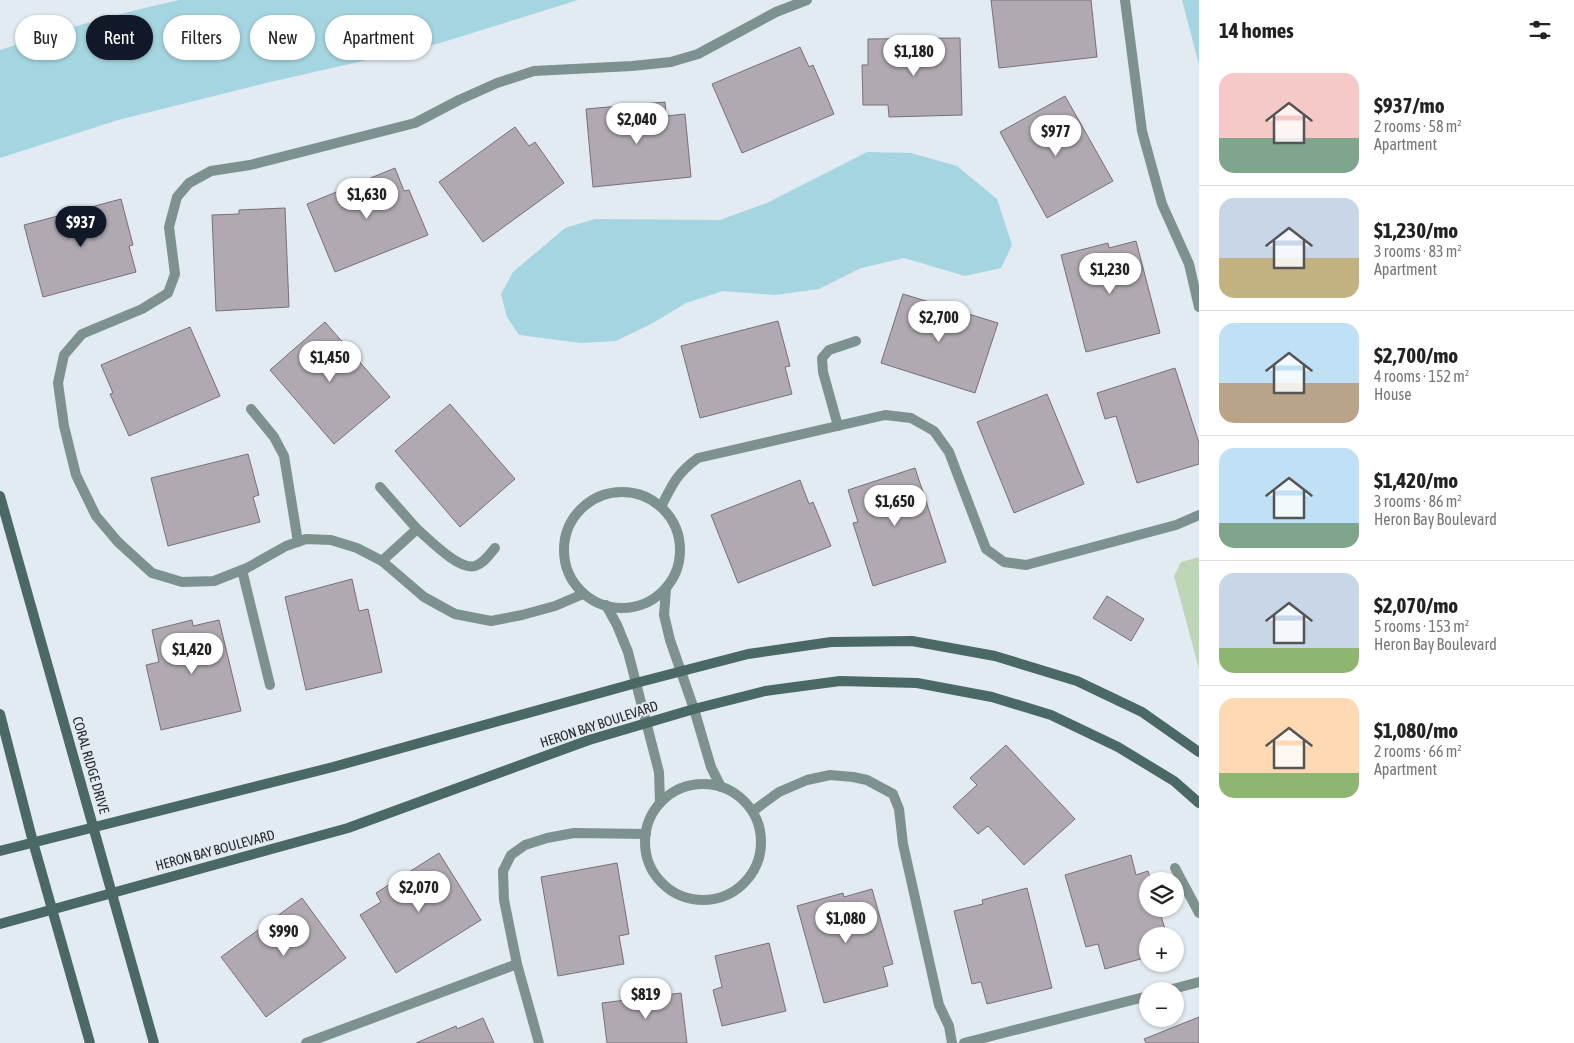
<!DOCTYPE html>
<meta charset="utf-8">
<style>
body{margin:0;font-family:"Asap Condensed",sans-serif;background:#f6f6f6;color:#222;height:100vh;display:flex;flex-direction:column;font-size:19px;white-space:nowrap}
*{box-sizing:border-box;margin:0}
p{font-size:16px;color:#767676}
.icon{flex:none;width:28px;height:28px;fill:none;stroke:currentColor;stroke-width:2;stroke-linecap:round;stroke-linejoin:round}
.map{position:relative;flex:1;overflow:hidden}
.sheet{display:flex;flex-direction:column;background:#fff;width:375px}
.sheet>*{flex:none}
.hud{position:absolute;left:15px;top:15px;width:475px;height:45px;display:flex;gap:10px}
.controls{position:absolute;left:1139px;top:872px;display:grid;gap:10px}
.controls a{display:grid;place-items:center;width:45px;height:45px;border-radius:50%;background:#fff;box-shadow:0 1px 4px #0004;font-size:25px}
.price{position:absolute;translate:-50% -42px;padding:0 11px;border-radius:18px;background:#fff;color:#222;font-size:16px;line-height:32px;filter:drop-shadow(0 1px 2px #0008)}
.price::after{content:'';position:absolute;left:50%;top:30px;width:15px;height:11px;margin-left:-8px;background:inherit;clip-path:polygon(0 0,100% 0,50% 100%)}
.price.current{background:#111827;color:#fff}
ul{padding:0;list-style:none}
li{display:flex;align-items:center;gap:15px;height:125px;padding:0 20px}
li+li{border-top:1px solid #e0e0e0}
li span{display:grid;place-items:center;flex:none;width:140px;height:100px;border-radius:15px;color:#555}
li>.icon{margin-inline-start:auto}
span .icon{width:60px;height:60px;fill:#fffc;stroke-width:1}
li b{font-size:21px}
h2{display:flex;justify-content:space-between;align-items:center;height:60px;padding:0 20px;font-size:21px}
.chip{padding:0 18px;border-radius:22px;background:#fff;box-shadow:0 1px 4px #0004;font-size:18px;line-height:45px}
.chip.current{background:#111827;color:#fff}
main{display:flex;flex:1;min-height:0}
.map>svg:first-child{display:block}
</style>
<main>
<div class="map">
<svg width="1199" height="1043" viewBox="0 0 1199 1043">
<rect width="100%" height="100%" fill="#e2eaf2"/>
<path fill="#bed6b7" d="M 1199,557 L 1199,669 L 1174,576 L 1181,562 Z"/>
<g fill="#a4d5e1">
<path d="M 180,0 L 578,0 L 437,44 L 266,83 L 118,120 L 0,158 L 0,50 C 59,30 119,13 180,0 Z"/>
<path d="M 1182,0 L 1199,0 L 1199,65 Z"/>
<path d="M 867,152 L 911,153 L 957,166 L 997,199 L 1012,245 L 1001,268 L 965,276 L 904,258 L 861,268 L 819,289 L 775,295 L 723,291 L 686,303 L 653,323 L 616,341 L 581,343 L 519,335 L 507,317 L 501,294 L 513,272 L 565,228 L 595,219 L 720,220 L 767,203 Z"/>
</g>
<g fill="#b1a9b1" stroke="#777076">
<path d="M 991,0 L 1091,0 L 1097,57 L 999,68 Z"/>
<path d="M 960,38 L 962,115 L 889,117 L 888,105 L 863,105 L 862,65 L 868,65 L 868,39 Z"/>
<path d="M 800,47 L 809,67 L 813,65 L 834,114 L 742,153 L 712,84 Z"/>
<path d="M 1065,96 L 1113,181 L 1047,218 L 1000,132 Z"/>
<path d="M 665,102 L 666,116 L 685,114 L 691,177 L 593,187 L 586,109 Z"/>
<path d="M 515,127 L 529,146 L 535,142 L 564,183 L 483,242 L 439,182 Z"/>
<path d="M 395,168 L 404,191 L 409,190 L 428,235 L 335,272 L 307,204 Z"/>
<path d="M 121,199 L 133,245 L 129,246 L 136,272 L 43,297 L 24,225 Z"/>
<path d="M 285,208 L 289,307 L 216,311 L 212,215 L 239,214 L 239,210 Z"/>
<path d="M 1136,241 L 1160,333 L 1086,352 L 1061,255 L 1108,243 L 1109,248 Z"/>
<path d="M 903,294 L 998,323 L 975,393 L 881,363 Z"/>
<path d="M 778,321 L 790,366 L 785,367 L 792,394 L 700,418 L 681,346 Z"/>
<path d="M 325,322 L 390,397 L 334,444 L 270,370 Z"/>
<path d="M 190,327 L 220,396 L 129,436 L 110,394 L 113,393 L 101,365 Z"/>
<path d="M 1175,368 L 1199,443 L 1199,464 L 1137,483 L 1116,416 L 1105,419 L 1097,393 Z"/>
<path d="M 1047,394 L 1084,484 L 1014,513 L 977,422 Z"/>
<path d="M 450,404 L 515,479 L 460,527 L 395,451 Z"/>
<path d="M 248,454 L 259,495 L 253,497 L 260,522 L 168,546 L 151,478 Z"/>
<path d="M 915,468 L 946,562 L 873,586 L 853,523 L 858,522 L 848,490 Z"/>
<path d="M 800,480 L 809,504 L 813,502 L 831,546 L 738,583 L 711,515 Z"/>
<path d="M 352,579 L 359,611 L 368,609 L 382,672 L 306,690 L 285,597 Z"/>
<path d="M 1107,596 L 1144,619 L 1131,641 L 1093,618 Z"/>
<path d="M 192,620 L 193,626 L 219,620 L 241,711 L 161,730 L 146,665 L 159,662 L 152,630 Z"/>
<path d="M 1006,745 L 1075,819 L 1024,865 L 988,826 L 978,834 L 953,807 L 977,785 L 970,778 Z"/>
<path d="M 439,853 L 481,920 L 396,973 L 360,915 L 381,902 L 376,893 Z"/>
<path d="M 1131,855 L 1136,875 L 1148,871 L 1151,881 L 1148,881 L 1148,909 L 1159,909 L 1167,936 L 1148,936 L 1148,950 L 1143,952 L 1144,958 L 1105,969 L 1098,944 L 1086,947 L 1065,875 Z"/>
<path d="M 617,863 L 629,934 L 619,936 L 624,964 L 558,976 L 541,877 Z"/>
<path d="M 1027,888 L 1052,988 L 987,1004 L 981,982 L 972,984 L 954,911 L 983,904 L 982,900 Z"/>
<path d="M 872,889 L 893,964 L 883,967 L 888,986 L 824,1003 L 797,906 L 843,893 L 844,897 Z"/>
<path d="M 302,898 L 346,958 L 266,1017 L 221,957 Z"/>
<path d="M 769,943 L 786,1011 L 722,1026 L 713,990 L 722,987 L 715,956 Z"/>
<path d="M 681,993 L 687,1043 L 607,1043 L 602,1003 Z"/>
<path d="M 1199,1017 L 1199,1043 L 1146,1043 L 1144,1039 Z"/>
<path d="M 483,1018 L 494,1043 L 416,1043 L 456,1026 L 457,1029 Z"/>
</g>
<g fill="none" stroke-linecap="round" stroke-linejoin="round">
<g stroke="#7d928f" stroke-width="10">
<path d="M 1125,0 L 1142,131 L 1162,204 L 1189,264 L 1199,307"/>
<path d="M 251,409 L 274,437 L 284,456 L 298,542"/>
<path d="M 838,426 L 823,372 L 822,358 L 829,350 L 856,341"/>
<path d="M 380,487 L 417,529 L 382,561"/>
<circle cx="622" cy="550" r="58"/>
<path d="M 661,507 C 672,485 677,473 698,458 L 885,415 L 911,418 L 934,431 L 949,452 L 986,549 L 1004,562 L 1026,565 L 1176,525 L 1199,515"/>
<path d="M 417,529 C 429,539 459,571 475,566 C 484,563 489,555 495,548"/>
<path d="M 242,570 L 270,685"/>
<path d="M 666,589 L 664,615 L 670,640 L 694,709 L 711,767 L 721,787"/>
<path d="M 583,594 L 555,606 L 522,615 L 491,621 L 455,614 L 424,597 L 382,561 L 357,548 L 331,540 L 306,539 L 286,546 L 247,568 L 214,581 L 182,582 L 152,573 L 118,542 L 96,516 L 76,475 L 64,426 L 58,383 L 64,355 L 82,334 L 142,309 L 168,293 L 175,274 L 169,227 L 177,197 L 189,183 L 211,171 L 250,165 L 415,123 L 459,100 L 497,83 L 534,71 L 632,66 L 671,62 L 698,54 L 776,12 L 807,0"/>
<path d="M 606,605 L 617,625 L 628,652 L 659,772 L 660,803"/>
<circle cx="703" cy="842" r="58"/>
<path d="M 753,811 L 779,792 L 807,780 L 830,775 L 853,777 L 867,780 L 893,794 L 899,809 L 903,844 L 939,1005 L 949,1026 L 952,1043"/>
<path d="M 1175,868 L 1199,913"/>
<path d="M 1165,991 L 1199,982"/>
<path d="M 306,1043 L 517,964"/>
<path d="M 539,1043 L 517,964 L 504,900 L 503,871 L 511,855 L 525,845 L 547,838 L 574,833 L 646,834"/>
<path d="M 964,1043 L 1148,996"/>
</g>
<g stroke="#4a6864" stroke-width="10">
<path d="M 0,496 L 154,1043"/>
<path d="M 0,714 L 33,842 L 90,1043"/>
<path d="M 0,851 L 333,767 L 636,683 L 748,654 L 831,642 L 912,641 L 995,656 L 1077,681 L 1142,712 L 1199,752"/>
<path d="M 0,924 L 348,828 L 589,740 L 694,709 L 765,691 L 840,681 L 917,683 L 992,697 L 1051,715 L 1118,747 L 1174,781 L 1199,803"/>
</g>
</g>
<g text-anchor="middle" stroke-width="4" stroke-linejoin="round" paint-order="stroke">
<g font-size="14" fill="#26282b" stroke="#e2eaf2">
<text transform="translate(599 724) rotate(-18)" y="5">HERON BAY BOULEVARD</text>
<text transform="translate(91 765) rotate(74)" y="5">CORAL RIDGE DRIVE</text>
<text transform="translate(215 850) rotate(-15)" y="5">HERON BAY BOULEVARD</text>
</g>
</g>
</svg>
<div class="controls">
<a><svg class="icon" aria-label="layers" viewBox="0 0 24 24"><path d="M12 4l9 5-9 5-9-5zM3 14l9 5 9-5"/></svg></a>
<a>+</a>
<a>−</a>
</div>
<b class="price" style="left:914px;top:77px">$1,180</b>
<b class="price" style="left:637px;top:145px">$2,040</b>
<b class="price" style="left:1056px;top:157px">$977</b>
<b class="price" style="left:367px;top:220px">$1,630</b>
<b class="price current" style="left:81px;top:248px">$937</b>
<b class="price" style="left:1110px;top:295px">$1,230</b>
<b class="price" style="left:939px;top:343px">$2,700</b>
<b class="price" style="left:330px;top:383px">$1,450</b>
<b class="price" style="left:895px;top:527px">$1,650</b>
<b class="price" style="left:192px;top:675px">$1,420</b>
<b class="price" style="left:419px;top:913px">$2,070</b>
<b class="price" style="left:846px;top:944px">$1,080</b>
<b class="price" style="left:284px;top:957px">$990</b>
<b class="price" style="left:646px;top:1020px">$819</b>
<div class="hud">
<a class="chip">Buy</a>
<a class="chip current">Rent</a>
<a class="chip">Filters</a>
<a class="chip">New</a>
<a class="chip">Apartment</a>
</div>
</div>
<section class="sheet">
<h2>14 homes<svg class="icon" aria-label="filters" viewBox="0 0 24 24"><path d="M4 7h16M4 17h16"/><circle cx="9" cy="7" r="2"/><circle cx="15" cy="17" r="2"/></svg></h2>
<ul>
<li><span style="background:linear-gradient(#f6c9c9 65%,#7fa58c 0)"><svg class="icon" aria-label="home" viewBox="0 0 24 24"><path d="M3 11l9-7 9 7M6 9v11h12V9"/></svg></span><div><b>$937/mo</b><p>2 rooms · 58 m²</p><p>Apartment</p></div></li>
<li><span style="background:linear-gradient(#c9d6e8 60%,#c2b280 0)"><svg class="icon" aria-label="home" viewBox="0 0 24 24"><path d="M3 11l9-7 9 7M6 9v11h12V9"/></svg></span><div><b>$1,230/mo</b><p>3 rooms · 83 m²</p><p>Apartment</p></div></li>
<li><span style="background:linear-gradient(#bfe0f5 60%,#b9a48a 0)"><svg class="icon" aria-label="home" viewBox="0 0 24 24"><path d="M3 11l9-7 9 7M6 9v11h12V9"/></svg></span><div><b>$2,700/mo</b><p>4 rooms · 152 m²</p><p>House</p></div></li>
<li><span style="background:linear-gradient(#bfe0f5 75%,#7fa58c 0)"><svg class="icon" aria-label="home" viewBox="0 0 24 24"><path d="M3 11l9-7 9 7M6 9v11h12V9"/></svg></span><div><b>$1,420/mo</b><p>3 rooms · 86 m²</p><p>Heron Bay Boulevard</p></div></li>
<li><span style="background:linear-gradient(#c9d6e8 75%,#8fb573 0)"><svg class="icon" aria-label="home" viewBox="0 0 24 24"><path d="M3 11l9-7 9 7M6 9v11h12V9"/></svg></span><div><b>$2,070/mo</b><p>5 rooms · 153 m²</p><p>Heron Bay Boulevard</p></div></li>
<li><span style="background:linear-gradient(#ffd9b3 75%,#8fb573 0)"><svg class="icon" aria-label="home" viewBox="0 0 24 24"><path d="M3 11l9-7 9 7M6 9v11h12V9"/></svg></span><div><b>$1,080/mo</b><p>2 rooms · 66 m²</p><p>Apartment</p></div></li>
</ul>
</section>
</main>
